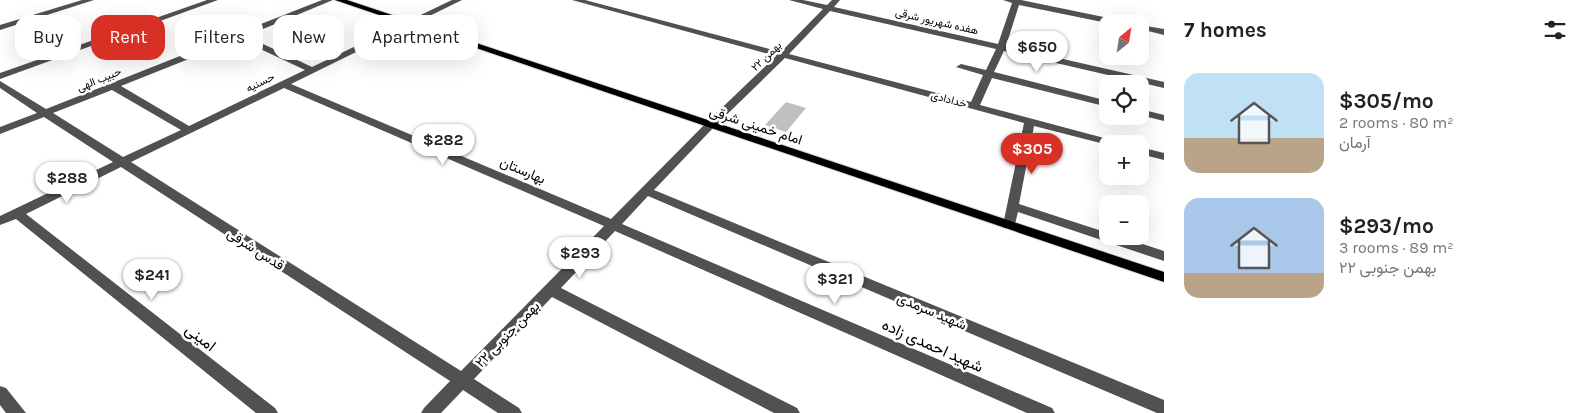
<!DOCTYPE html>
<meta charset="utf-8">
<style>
body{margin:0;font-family:Karla,Vazirmatn,sans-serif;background:#f6f6f6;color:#222;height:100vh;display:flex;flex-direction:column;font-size:19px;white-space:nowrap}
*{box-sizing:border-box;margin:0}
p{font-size:16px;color:#767676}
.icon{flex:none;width:28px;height:28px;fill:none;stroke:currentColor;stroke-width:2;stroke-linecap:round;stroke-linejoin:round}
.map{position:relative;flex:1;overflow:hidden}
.drawer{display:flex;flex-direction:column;background:#fff;width:425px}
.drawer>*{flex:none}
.top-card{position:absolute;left:15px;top:15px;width:475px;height:45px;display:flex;gap:10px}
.needle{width:32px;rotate:30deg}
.tools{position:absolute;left:1099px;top:15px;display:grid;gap:10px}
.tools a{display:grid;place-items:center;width:50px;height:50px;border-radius:10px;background:#fff;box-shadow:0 5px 20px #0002;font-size:25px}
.price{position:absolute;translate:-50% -42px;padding:0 11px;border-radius:18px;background:#fff;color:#222;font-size:16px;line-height:32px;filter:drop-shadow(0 1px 2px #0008)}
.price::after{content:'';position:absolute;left:50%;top:30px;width:15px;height:11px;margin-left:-8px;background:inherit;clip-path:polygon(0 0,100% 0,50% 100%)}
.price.on{background:#d93025;color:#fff}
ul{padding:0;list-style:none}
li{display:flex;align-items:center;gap:15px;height:125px;padding:0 20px}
li span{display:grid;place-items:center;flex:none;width:140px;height:100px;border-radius:15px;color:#555}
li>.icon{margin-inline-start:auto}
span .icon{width:60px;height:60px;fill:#fffc;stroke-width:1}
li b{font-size:21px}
h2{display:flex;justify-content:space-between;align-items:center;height:60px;padding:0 20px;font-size:21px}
.pill{padding:0 18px;border-radius:15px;background:#fff;box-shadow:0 5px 20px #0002;font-size:18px;line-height:45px}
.pill.on{background:#d93025;color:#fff}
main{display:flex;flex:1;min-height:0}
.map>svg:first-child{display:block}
</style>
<main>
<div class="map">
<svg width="1164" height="413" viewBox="0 0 1164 413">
<rect width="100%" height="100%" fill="#fff"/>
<path fill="#c0c0c0" d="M 786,102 L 806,108 L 786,132 L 765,125 Z"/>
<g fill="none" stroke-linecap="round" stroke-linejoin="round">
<g stroke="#dbdbdb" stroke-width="2">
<path id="major" d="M 335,0 L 347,0 L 1164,272 L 1164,282 Z"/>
</g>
<g fill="#515151" fill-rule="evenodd">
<path d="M 82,0 L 94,0 L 0,30 L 0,25 Z"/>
<path d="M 207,0 L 218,0 L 0,79 L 0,73 Z"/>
<path d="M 322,0 L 333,0 L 246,36 L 312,67 L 452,0 L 462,0 L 291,84 L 611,219 L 706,123 L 776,56 L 572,0 L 585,0 L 781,52 L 823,9 L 789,0 L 803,0 L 827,5 L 832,0 L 840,0 L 834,7 L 998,44 L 1012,3 L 1003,0 L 1021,0 L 1128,22 L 1129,24 L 1112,24 L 1019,5 L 1006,46 L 1164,82 L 1164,88 L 1004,51 L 994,72 L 1108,101 L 1108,107 L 992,78 L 980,105 L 1119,142 L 1120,144 L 1108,144 L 1108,145 L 1034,126 L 1019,204 L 1108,233 L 1108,236 L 1118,236 L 1164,251 L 1164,261 L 1018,212 L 1014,228 L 1004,228 L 1003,225 L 1024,123 L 785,58 L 714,127 L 654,190 L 1164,400 L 1164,413 L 1157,413 L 648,196 L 622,224 L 1052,408 L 1055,413 L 1027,413 L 615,231 L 561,288 L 797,408 L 800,413 L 774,413 L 552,297 L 474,379 L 519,408 L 522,413 L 498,413 L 463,390 L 441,413 L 421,413 L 424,408 L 450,381 L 121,167 L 26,214 L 275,408 L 278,413 L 256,413 L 16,219 L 0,225 L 0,216 L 113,162 L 44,117 L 0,134 L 0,127 L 37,113 L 0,88 L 0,81 L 46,109 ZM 830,11 L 996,49 L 986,70 L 961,64 L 956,67 L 983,75 L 971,102 L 789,54 ZM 239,39 L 305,70 L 189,126 L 121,86 ZM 284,88 L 604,226 L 461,371 L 131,162 ZM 112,90 L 181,130 L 123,157 L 53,113 Z"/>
<path d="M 1140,25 L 1164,29 L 1164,35 L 1140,29 Z"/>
<path d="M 1140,109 L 1164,115 L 1164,121 L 1140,115 Z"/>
<path d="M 1140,147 L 1164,153 L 1164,160 L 1140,154 Z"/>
<path d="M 0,386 L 6,388 L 26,413 L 6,413 L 0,405 Z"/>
</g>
<use href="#major" fill="#000" fill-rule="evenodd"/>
</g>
<g text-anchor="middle" stroke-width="5" stroke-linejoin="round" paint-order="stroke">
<g font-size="11" fill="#000" stroke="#fff">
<text transform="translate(937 21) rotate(13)" y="4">هفده شهریور شرقی</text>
<text transform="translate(766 56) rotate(-44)" y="4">۲۲ بهمن</text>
<text transform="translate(99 79) rotate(-22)" y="4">حبیب الهی</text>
<text transform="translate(260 82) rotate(-26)" y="4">حسنیه</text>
<text transform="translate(949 99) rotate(15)" y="4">خدادادی</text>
</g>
<g font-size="14" fill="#000" stroke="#fff">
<text transform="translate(756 125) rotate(18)" y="5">امام خمینی شرقی</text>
<text transform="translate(523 170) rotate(23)" y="5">بهارستان</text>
<text transform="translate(256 249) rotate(33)" y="5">قدس شرقی</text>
<text transform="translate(932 311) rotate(23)" y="5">شهید سرمدی</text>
<text transform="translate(507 334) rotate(-46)" y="5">۲۲ بهمن جنوبی</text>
</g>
<g font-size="16" fill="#000" stroke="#fff">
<text transform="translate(201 337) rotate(38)" y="6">امینی</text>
<text transform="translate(933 345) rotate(24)" y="6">شهید احمدی زاده</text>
</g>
</g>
</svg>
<div class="tools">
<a><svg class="needle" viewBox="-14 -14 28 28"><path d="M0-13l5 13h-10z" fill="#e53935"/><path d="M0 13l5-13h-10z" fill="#767676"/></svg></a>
<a><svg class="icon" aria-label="locate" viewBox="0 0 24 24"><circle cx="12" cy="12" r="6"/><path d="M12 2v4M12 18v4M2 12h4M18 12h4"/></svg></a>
<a>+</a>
<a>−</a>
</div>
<b class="price" style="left:1037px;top:73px">$650</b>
<b class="price" style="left:443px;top:166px">$282</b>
<b class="price on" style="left:1032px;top:175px">$305</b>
<b class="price" style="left:67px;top:204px">$288</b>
<b class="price" style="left:580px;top:279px">$293</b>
<b class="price" style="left:152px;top:301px">$241</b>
<b class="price" style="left:835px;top:305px">$321</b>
<div class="top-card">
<a class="pill">Buy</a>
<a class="pill on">Rent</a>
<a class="pill">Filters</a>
<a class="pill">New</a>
<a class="pill">Apartment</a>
</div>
</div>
<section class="drawer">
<h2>7 homes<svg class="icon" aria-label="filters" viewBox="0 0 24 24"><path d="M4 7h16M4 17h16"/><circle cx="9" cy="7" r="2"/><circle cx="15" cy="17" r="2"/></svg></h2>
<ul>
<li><span style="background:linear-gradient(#bfe0f5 65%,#b9a48a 0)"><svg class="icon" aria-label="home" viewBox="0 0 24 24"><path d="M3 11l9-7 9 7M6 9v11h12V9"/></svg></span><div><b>$305/mo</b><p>2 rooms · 80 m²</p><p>آرمان</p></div></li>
<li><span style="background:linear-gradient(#a9c7e8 75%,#b9a48a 0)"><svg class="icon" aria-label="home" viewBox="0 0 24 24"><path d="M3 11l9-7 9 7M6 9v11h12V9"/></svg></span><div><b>$293/mo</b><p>3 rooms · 89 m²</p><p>۲۲ بهمن جنوبی</p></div></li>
</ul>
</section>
</main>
